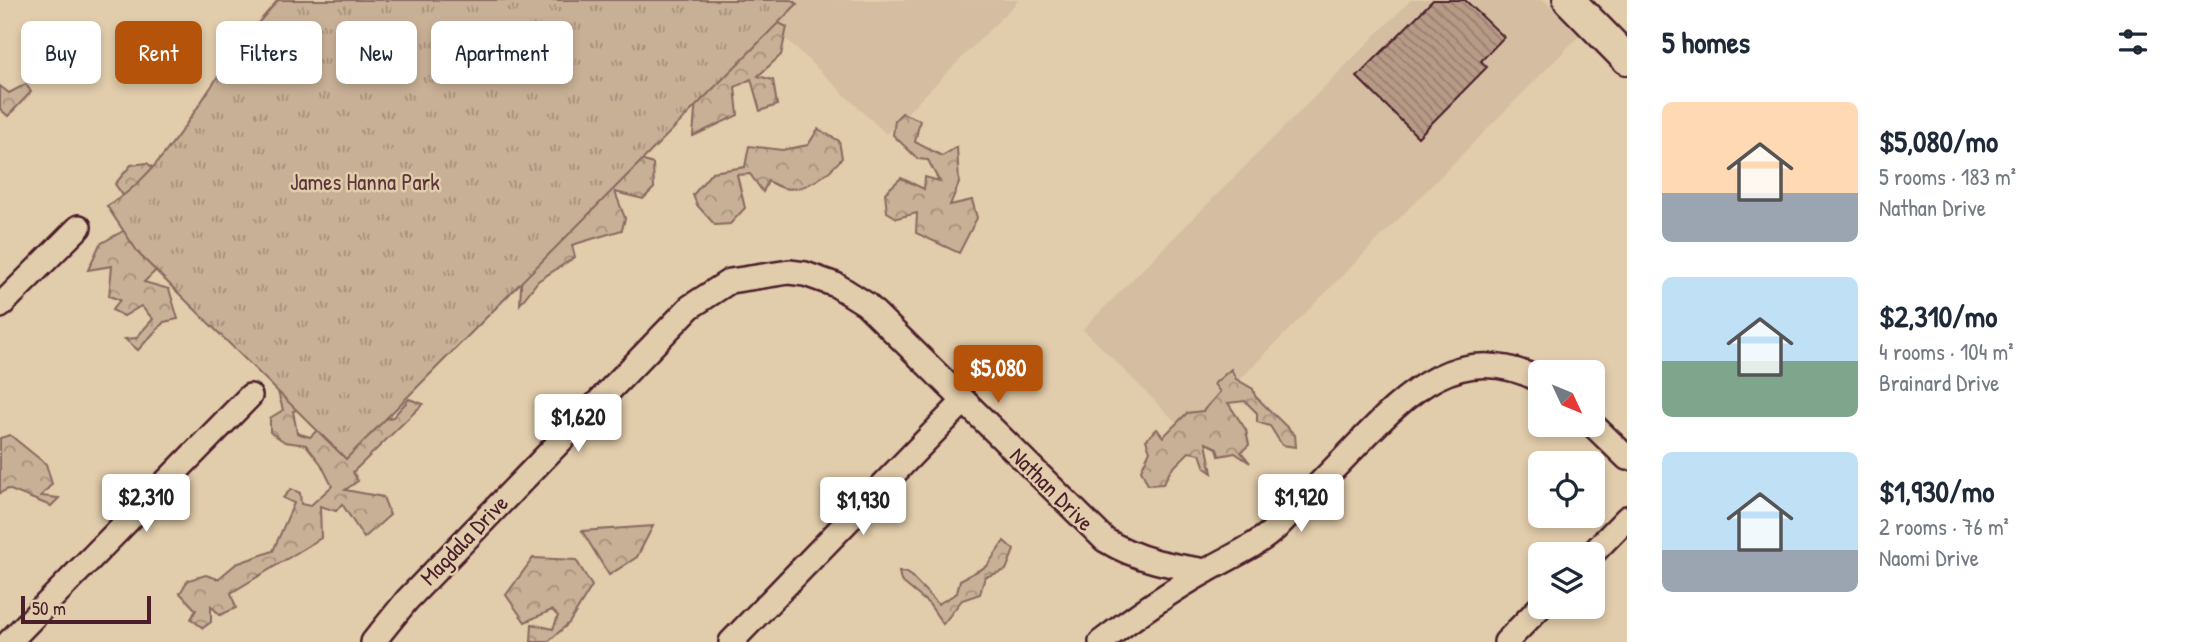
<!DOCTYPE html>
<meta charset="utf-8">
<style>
body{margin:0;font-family:"Patrick Hand",sans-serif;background:#f2f2f3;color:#1f2937;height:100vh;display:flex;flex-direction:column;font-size:26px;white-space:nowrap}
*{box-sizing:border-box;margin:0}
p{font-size:23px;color:#747a83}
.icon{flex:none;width:38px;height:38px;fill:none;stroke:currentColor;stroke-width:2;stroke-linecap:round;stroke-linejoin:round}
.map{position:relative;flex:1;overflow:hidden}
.side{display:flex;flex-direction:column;background:#fff;width:560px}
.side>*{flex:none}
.guide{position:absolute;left:21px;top:21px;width:665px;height:63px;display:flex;gap:14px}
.needle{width:46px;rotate:134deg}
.buttons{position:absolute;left:1528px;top:360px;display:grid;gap:14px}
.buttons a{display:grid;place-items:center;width:77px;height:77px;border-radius:10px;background:#fff;box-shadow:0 4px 10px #0003;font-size:35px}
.scale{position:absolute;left:21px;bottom:18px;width:130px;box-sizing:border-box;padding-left:7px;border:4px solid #4a1f2b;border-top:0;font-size:19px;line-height:24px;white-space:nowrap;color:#4a1f2b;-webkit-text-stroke:5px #e1ccab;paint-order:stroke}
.price{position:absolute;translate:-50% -60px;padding:0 16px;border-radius:7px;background:#fff;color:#222;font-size:23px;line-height:46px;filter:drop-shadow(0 2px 4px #0008)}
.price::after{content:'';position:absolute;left:50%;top:42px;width:21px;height:16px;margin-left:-10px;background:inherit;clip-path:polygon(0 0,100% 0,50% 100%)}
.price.active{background:#b45309;color:#fff}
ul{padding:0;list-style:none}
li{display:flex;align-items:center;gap:21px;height:175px;padding:0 35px}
li span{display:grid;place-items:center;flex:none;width:196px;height:140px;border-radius:10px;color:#555}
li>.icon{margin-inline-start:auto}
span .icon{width:84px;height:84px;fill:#fffc;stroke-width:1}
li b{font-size:30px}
h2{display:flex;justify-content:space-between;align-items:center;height:84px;padding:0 35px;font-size:30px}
.tag{padding:0 24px;border-radius:10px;background:#fff;box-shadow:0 4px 10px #0003;font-size:24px;line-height:63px}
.tag.active{background:#b45309;color:#fff}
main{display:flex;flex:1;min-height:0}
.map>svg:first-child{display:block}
</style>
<main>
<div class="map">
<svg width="1627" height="642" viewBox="0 0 1627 642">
<defs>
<pattern id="forest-crowns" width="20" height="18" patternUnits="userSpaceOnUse" patternTransform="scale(1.75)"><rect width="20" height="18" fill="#c8b096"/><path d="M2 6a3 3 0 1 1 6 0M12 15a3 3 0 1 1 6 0" fill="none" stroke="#a48f7b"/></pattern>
<pattern id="park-tufts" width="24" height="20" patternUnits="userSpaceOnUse" patternTransform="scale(1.75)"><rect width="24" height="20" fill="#c8b096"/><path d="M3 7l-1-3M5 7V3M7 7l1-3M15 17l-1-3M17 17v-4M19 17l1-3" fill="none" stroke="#a48f7b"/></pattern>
<pattern id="building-back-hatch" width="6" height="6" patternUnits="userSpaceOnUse" patternTransform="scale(1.75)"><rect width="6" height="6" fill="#b79b87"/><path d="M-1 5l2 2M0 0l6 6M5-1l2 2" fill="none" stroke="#977e6f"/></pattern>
</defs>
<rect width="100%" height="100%" fill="#e1ccab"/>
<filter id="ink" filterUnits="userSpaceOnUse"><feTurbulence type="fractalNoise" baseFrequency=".0143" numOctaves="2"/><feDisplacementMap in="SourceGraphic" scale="14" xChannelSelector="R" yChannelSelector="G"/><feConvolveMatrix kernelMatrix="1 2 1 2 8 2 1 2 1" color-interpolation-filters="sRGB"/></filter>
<g filter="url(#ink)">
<g fill="#d4bda0">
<path d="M 792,0 L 1019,0 L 886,134 L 774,27 L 796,5 Z"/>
<path d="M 1411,0 L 1544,0 L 1579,36 L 1187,433 L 1083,329 Z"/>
</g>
<g fill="url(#forest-crowns)" stroke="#896860" stroke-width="2">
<path d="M 773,20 L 787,27 L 781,55 L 758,76 L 773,80 L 777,105 L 760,111 L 751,79 L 735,87 L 738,115 L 693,136 L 698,72 Z"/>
<path d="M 26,84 L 31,92 L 8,116 L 0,109 L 0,86 L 9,93 Z"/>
<path d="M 902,113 L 920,120 L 915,142 L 942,156 L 957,147 L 959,183 L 950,205 L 972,200 L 977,218 L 959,253 L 916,233 L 917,213 L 897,218 L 887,212 L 885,193 L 901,178 L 924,189 L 925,177 L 939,181 L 928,160 L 918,159 L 893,135 L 895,120 Z"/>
<path d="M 818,129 L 839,141 L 842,158 C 830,173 805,193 783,188 C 779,187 772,183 768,181 L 763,192 L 750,174 L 737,175 L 745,208 L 730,224 L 715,225 L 697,205 L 693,195 L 712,172 L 745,167 L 749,146 L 782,150 L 808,145 Z"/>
<path d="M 584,141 L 653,164 L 654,188 L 643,199 L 615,192 L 625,218 L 622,230 L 572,245 L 575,257 L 538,281 L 520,304 L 523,254 Z"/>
<path d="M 274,155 L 144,282 L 169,289 L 178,319 L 164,322 L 138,350 L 125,339 L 136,338 L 153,319 L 141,306 L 124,316 L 112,310 L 120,300 L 109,296 L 112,266 L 88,270 L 100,244 L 141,221 L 115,184 L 131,165 L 147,163 L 177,187 Z"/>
<path d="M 1231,369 L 1236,379 L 1253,389 L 1255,396 L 1295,435 L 1296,447 L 1282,445 L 1270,426 L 1257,422 L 1257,413 L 1245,401 L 1228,403 L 1246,430 L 1249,445 L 1241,452 L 1250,463 L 1235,453 L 1219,456 L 1217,448 L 1206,443 L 1212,473 L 1205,468 L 1200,454 L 1189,452 L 1171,470 L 1163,484 L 1148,485 L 1141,470 L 1150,451 L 1146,440 L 1157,429 L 1163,437 L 1187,413 L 1203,411 L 1220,392 L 1214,384 Z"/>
<path d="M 272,370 L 318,405 L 293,411 L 297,433 L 310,437 L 329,419 L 378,420 L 393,417 L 409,399 L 423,404 L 353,472 L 358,481 L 345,490 L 383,497 L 390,515 L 364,538 L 342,504 L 336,511 L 320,506 L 321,538 L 231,593 L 236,608 L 220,615 L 211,606 L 211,622 L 203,628 L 191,619 L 196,610 L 180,593 L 188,580 L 206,575 L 218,579 L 236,564 L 273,551 L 294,503 L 283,498 L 291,489 L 300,493 L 301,504 L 310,506 L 332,486 L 321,464 L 306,445 L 285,442 L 270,432 L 270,418 L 283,410 Z"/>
<path d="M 10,435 L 46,464 L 52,484 L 41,496 L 59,498 L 51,506 L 8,489 L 0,493 L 0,438 Z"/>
<path d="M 653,526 L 637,557 L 609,575 L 582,531 Z"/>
<path d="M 1004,541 L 1014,550 L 1006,570 L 985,577 L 980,594 L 962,600 L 943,624 L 929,604 L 901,581 L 899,572 L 908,573 L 938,604 L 957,593 L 960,580 L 987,566 Z"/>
<path d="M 533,558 L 576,560 L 592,586 L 569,623 L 548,642 L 531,642 L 532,624 L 553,629 L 558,616 L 552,610 L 525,622 L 506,595 Z"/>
</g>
<path fill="url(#park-tufts)" stroke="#896860" stroke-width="2" d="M 278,0 L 792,0 L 797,4 L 346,459 L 139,254 L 107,206 C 158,178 196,107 230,59 C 244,38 262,19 278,0 Z"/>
<path fill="url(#building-back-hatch)" stroke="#4a1f2b" stroke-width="2" d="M 1433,0 L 1465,0 L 1504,37 L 1481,61 L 1487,67 L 1418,137 L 1357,77 Z"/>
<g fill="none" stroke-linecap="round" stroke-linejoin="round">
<g stroke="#4a1f2b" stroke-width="28">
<g id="minor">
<path d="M 0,306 L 79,227"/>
<path d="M 1592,424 L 1627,458"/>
<path d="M 1591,555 L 1627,518"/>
<path d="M 9,642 L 250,396"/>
<path d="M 373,642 L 407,600 L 690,307 L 730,281 L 789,272 L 805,274 L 836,285 L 866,304 L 1105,540 C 1138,560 1168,565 1206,571"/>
<path d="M 731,642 L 964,401"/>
<path d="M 1101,642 C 1135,616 1169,592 1206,571 C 1230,557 1255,547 1276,528 C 1302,501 1329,474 1355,447 C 1407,393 1459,339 1540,380"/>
<path d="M 1506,642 L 1540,607"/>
</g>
</g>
<g stroke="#4a1f2b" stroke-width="35">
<path id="major" d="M 1569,0 L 1627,59"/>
</g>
<use href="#minor" stroke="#e1ccab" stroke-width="23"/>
<use href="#major" stroke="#e1ccab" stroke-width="30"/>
</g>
</g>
<g text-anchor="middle" stroke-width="5" stroke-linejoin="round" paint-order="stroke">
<g font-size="23" fill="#5d353b" stroke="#e1ccab">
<text x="365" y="190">James Hanna Park</text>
</g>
<g font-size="23" fill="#4a1f2b" stroke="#e1ccab">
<text transform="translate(1052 489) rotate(45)" y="8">Nathan Drive</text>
<text transform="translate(464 540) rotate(-46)" y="8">Magdala Drive</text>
</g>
</g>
</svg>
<div class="buttons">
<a><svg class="needle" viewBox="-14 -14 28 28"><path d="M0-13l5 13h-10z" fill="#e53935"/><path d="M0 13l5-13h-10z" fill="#747a83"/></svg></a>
<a><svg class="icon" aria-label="locate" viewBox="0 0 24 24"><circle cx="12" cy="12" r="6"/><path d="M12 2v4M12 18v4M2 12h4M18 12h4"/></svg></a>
<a><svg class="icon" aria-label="layers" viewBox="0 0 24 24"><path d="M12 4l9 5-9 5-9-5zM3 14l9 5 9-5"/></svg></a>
</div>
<div class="scale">50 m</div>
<b class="price active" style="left:998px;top:405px">$5,080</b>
<b class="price" style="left:578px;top:454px">$1,620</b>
<b class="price" style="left:146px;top:534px">$2,310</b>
<b class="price" style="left:1301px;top:534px">$1,920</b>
<b class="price" style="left:863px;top:537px">$1,930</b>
<div class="guide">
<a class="tag">Buy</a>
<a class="tag active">Rent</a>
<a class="tag">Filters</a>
<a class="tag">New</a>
<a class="tag">Apartment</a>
</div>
</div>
<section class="side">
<h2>5 homes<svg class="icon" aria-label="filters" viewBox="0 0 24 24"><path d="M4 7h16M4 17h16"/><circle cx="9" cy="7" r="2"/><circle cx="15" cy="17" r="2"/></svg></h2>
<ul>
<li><span style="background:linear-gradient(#ffd9b3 65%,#9aa5b1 0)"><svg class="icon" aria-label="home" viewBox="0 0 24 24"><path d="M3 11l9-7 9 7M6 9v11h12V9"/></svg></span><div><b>$5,080/mo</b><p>5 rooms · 183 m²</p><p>Nathan Drive</p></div></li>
<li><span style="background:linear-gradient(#bfe0f5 60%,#7fa58c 0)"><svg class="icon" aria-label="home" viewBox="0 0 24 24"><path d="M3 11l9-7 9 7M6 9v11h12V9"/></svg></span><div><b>$2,310/mo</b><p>4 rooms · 104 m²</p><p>Brainard Drive</p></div></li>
<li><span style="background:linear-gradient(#bfe0f5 70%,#9aa5b1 0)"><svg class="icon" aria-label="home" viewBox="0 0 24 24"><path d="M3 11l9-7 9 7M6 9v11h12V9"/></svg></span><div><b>$1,930/mo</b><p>2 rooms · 76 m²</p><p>Naomi Drive</p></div></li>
</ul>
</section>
</main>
